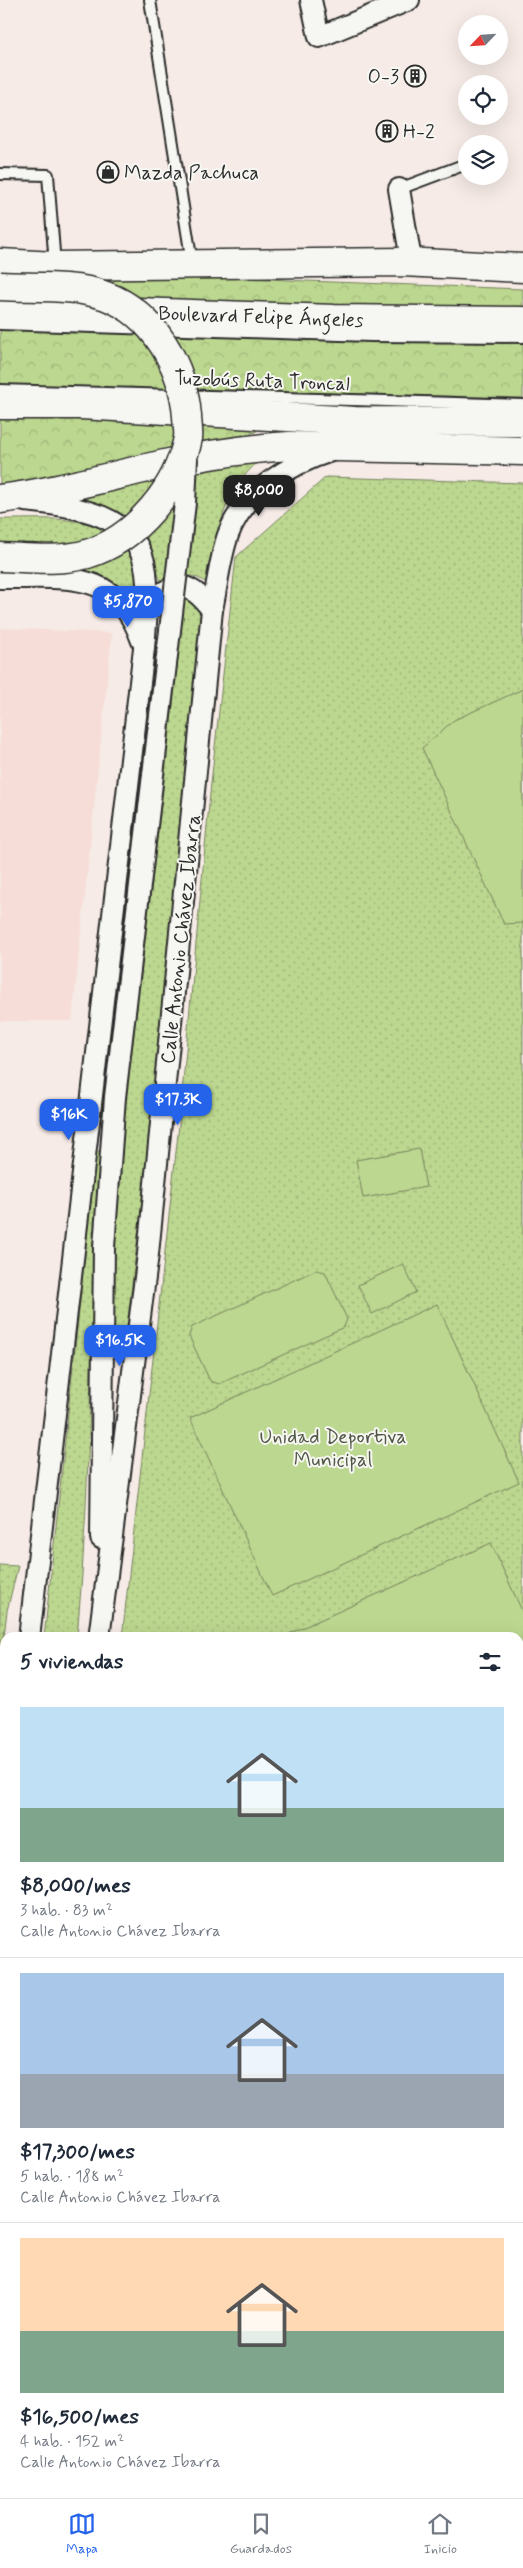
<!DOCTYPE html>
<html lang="es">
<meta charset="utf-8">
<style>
body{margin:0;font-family:Mynerve,sans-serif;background:#f6f6f7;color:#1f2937;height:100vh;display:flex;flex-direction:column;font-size:19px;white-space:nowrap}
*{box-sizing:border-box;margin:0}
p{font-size:16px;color:#747a83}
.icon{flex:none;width:28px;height:28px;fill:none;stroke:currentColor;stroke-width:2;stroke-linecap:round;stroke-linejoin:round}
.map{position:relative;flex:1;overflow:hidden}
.panel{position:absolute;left:0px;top:1632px;width:524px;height:866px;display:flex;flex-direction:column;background:#fff;border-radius:15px 15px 0 0;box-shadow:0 5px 20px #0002}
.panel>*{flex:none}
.needle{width:32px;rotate:245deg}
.buttons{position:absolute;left:458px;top:15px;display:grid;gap:10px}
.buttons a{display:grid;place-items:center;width:50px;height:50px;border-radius:50%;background:#fff;box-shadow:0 5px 20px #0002;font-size:25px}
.price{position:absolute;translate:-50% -42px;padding:0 11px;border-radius:10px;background:#2563eb;color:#fff;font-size:16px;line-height:32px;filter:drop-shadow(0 1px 2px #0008)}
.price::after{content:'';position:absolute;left:50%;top:30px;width:15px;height:11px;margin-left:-8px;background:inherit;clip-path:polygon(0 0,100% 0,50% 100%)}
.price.active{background:#222;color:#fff}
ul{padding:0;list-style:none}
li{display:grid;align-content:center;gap:10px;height:265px;padding:0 20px}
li+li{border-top:1px solid #e0e1e3}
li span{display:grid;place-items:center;height:155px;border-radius:0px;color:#555}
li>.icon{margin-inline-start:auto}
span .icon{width:90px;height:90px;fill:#fffc;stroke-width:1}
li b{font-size:21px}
h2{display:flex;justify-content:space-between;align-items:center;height:60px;padding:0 20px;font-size:21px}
.tab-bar{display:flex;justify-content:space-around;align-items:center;height:70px;border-top:1px solid #e0e1e3;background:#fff;font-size:14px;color:#747a83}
.tab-bar a{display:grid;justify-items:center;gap:2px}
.tab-bar .active{color:#2563eb}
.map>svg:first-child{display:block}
</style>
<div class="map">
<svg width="523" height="2498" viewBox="0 0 523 2498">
<defs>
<pattern id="grass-tufts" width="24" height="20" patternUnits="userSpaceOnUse" patternTransform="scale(1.25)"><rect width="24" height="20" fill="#bcd78f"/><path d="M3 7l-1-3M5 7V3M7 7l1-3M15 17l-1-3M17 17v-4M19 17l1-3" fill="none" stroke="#a2b97c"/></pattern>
<pattern id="forest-crowns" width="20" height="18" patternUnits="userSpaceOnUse" patternTransform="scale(1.25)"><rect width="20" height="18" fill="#bcd78f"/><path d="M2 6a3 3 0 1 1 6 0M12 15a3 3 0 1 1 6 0" fill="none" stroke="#a2b97c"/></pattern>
<pattern id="park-dots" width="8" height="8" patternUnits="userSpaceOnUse" patternTransform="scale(1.25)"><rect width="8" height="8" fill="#bcd78f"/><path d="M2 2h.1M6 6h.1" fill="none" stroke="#a2b97c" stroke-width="1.8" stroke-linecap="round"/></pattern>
</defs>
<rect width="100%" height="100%" fill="#f6ebe6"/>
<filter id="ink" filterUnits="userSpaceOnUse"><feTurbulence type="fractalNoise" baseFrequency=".02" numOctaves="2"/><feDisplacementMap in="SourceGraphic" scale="10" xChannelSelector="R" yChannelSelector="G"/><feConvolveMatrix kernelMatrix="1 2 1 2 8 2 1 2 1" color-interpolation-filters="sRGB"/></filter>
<g filter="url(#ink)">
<g fill="#f7ddd7">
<path d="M 0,628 L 112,633 L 72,1021 L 0,1021 Z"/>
<path d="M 0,1936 L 5,1937 L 5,2494 L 519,2494 L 519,2188 L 523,2189 L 523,2297 L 520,2304 L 523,2305 L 523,2498 L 0,2498 Z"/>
</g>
<g fill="url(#grass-tufts)" stroke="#74815d">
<path d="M 519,2191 L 523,2191 L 523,2292 L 519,2304 Z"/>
<path d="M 519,2309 L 523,2310 L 523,2481 L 519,2481 Z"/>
<path d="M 0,2487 L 5,2488 L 5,2494 L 41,2494 L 68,2498 L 0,2498 Z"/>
</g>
<g fill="url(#forest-crowns)" stroke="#74815d">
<path d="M 63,268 L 306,281 L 523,289 L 523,311 L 297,308 L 66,294 Z"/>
<path d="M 0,326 L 375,341 L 523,342 L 523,398 L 0,385 Z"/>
<path d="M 0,415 L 256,421 L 256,432 L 97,468 L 14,484 L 0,484 Z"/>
</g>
<g fill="url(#park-dots)" stroke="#74815d">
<path d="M 260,460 C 221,493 216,537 208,584 C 193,572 177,574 161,581 C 156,573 156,560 152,551 C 140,518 110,505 79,498 L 152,478 Z"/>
<path d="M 326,477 L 523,483 L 523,1892 L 519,1891 L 519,1638 L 122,1638 L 179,1125 L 211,783 L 236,557 Z"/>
<path d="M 0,519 C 43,520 108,510 130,557 C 136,571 138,584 135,599 L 132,600 C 124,591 116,583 105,577 C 80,564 29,569 0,568 Z"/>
<path d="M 180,599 L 188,599 L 204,613 L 204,625 L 143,1194 L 123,1359 L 108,1356 L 120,1152 L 176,679 L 161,661 Z"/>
<path d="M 96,1151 L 100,1152 C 90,1314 92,1476 77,1637 L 44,1638 Z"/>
<path d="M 0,1565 L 18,1566 L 7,1611 L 0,1670 Z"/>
</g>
<g fill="#bcd78f" stroke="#74815d">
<path d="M 523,689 L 523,923 L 504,924 L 422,748 L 454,720 Z"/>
<path d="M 419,1149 L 426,1187 L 363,1198 L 356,1160 Z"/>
<path d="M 403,1264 L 416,1292 L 372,1314 L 358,1285 Z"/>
<path d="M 316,1270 L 325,1272 L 347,1319 L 344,1327 L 219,1384 L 210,1381 L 189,1336 L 192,1327 Z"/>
<path d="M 437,1304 L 519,1482 L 272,1596 L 190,1418 Z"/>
<path d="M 491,1543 L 523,1613 L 523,1715 L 519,1717 L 519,1638 L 282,1637 Z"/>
<path d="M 519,1973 L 523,1974 L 523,2181 L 519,2180 Z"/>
</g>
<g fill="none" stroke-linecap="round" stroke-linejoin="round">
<path stroke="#908b88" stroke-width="54" d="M 0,2286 L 5,2287"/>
<g stroke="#908b88" stroke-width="135">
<path d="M 0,2445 L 5,2446"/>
<path d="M 313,2494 L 341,2498"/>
</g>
<g stroke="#2b2b2b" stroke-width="14">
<g id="lane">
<path d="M 150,0 L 192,263"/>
<path d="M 0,174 L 48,175 L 55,265"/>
<path d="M 399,189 L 466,164"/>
<path d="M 0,324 L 371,336 L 523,337"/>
<path d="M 0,390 L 523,405"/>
<path d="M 0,2274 L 5,2275"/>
</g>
</g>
<g stroke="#2b2b2b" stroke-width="24">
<g id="street">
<path d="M 311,0 L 319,37 L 409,0"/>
<path d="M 399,189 L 411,260 L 403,262"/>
<path d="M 25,501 C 71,506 139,512 146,572 C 149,597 146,623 144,648 L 29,1638"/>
<path d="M 0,578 C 66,579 116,567 142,641"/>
<path d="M 146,609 C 171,579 188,578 212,610"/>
<path d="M 101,1538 L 104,1247 L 115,1097"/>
<path d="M 99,1638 L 148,1254 L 212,610 C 217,586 220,558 228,535 C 244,491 290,464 331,451"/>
<path d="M 0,1870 L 5,1829"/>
<path d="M 0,1922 L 5,1923"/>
</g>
</g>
<g stroke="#2b2b2b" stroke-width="31">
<g id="primary">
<path d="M 0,263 L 55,266 L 403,262 L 523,268"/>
<path d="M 0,499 C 55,492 107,477 160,465 C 202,455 246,449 289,446 L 523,451"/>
</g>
</g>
<g stroke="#2b2b2b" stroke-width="31">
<g id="highway">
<path d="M 0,307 L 334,319 L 523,321"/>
<path d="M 0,405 L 81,405 L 355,421 L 523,422"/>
</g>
</g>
<use href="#lane" stroke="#f6f6f2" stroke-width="10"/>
<use href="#street" stroke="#f6f6f2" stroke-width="20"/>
<use href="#primary" stroke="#f6f6f2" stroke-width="28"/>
<use href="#highway" stroke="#f6f6f2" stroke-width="28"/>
<g stroke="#2b2b2b" stroke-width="24" stroke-linecap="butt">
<path id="street-bridge" d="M 115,1097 L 185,503 L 187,458"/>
</g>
<g stroke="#2b2b2b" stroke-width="31" stroke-linecap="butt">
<path id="primary-bridge" d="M 0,286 C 33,288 74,284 106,296 C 154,314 183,366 187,416 C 187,423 189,431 188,438 C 178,488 136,539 87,554 C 59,562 29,558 0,557"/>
</g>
<use href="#street-bridge" stroke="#f6f6f2" stroke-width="20"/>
<use href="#primary-bridge" stroke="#f6f6f2" stroke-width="28"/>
</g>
</g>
<defs>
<g id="building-ring" transform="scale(1.125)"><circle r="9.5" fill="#f6f6f2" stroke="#2b2b2b" stroke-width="1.5"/><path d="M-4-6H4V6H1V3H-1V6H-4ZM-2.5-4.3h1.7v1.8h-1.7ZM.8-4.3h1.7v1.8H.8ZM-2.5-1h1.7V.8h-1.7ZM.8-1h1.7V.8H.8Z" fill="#2b2b2b"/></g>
<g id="shop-ring" transform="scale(1.125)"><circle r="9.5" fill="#f6f6f2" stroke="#2b2b2b" stroke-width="1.5"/><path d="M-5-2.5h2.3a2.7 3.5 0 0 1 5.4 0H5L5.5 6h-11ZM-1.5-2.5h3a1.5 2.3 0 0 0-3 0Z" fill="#2b2b2b"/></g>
</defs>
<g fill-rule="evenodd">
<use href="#building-ring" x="415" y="76"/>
<use href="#building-ring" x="387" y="131"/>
<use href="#shop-ring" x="108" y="172"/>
</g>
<g text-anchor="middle" stroke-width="4" stroke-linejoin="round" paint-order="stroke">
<g font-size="20" fill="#2b2b2b" stroke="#f6f6f2" text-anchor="start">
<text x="399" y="83" text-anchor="end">O-3</text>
<text x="403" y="138">H-2</text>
<text x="124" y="179">Mazda Pachuca</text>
</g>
<g font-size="20" fill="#2b2b2b" stroke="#f6f6f2">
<text transform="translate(261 316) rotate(2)" y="7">Boulevard Felipe Ángeles</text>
<text transform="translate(262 380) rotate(2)" y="7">Tuzobús Ruta Troncal</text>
<text transform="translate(180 939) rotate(-84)" y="7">Calle Antonio Chávez Ibarra</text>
</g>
<g font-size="20" fill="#4f5644" stroke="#f6f6f2">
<text x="333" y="1443">Unidad Deportiva<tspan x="333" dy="23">Municipal</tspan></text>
</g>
</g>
</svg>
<div class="buttons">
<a><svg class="needle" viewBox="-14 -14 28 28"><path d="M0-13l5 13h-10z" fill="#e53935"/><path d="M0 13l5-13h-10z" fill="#747a83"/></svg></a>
<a><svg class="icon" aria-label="locate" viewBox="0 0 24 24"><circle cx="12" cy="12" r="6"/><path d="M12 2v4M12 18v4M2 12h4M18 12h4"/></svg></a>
<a><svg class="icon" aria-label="layers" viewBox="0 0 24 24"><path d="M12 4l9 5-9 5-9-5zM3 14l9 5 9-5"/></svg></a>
</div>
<b class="price active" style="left:259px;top:517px">$8,000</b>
<b class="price" style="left:128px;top:628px">$5,870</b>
<b class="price" style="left:178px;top:1126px">$17.3K</b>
<b class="price" style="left:69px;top:1141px">$16K</b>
<b class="price" style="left:120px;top:1367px">$16.5K</b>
<section class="panel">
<h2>5 viviendas<svg class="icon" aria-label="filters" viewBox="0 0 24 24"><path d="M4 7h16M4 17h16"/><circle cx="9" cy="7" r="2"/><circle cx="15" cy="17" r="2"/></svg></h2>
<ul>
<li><span style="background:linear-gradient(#bfe0f5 65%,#7fa58c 0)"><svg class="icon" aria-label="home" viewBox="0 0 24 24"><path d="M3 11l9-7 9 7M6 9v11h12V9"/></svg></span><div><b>$8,000/mes</b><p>3 hab. · 83 m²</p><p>Calle Antonio Chávez Ibarra</p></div></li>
<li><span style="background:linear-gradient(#a9c7e8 65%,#9aa5b1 0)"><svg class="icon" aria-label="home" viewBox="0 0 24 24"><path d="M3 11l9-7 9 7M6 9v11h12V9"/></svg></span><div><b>$17,300/mes</b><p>5 hab. · 188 m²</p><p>Calle Antonio Chávez Ibarra</p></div></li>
<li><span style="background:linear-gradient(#ffd9b3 60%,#7fa58c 0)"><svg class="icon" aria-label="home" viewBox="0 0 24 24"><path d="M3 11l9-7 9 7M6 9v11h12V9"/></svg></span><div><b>$16,500/mes</b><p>4 hab. · 152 m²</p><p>Calle Antonio Chávez Ibarra</p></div></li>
</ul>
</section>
</div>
<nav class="tab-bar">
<a class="active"><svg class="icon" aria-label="map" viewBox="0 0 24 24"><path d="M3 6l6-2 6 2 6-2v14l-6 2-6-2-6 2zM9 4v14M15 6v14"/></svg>Mapa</a>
<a><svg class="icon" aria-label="saved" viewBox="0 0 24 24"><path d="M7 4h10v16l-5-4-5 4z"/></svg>Guardados</a>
<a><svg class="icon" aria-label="home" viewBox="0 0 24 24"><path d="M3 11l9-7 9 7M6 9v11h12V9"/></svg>Inicio</a>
</nav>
